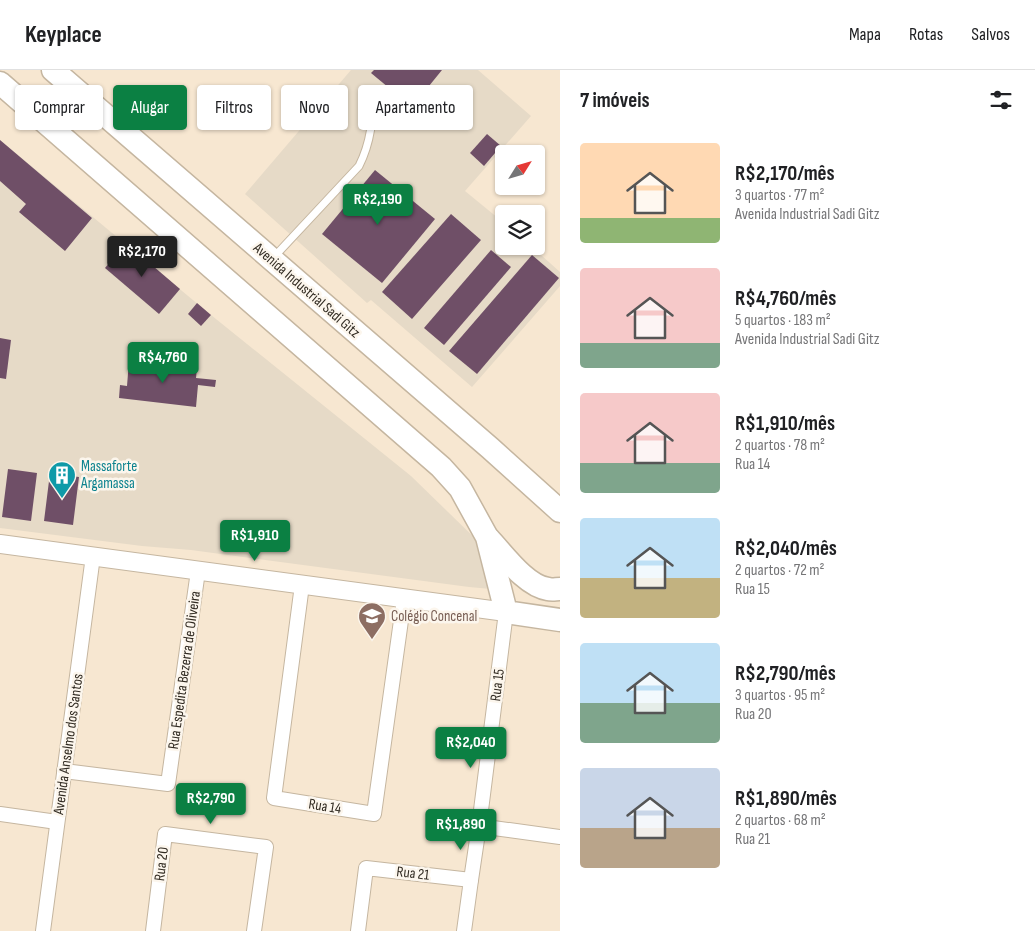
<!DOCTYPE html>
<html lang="pt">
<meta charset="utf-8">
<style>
body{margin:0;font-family:"Sofia Sans Condensed",sans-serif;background:#f6f6f6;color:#202124;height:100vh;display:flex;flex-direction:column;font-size:19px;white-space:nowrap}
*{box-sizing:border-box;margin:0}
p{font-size:16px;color:#757577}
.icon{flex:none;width:28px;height:28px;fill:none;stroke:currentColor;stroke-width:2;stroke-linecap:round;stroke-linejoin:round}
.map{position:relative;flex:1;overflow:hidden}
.drawer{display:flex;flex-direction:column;background:#fff;width:475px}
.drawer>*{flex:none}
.hud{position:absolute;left:15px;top:15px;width:470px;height:45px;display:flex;gap:10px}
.needle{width:32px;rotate:53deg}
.fabs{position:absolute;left:495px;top:75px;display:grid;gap:10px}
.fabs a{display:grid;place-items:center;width:50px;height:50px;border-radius:5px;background:#fff;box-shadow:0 1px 4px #0004;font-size:25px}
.price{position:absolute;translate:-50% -42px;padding:0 11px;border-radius:5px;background:#0b8043;color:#fff;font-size:16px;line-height:32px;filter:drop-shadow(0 1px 2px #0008)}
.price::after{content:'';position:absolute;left:50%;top:30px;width:15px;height:11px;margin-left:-8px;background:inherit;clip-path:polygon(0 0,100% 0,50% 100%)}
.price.active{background:#222;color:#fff}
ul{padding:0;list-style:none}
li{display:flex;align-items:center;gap:15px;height:125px;padding:0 20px}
li span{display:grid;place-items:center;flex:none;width:140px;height:100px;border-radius:5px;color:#555}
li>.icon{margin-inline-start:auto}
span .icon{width:60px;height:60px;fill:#fffc;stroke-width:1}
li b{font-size:21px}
h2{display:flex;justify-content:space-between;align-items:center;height:60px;padding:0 20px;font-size:21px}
.pill{padding:0 18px;border-radius:5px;background:#fff;box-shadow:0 1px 4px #0004;font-size:18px;line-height:45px}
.pill.active{background:#0b8043;color:#fff}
header{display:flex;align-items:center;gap:30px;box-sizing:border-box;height:70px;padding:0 25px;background:#fff;border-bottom:1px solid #e0e0e0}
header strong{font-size:24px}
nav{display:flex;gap:28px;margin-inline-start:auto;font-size:18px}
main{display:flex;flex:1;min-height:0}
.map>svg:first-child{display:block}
</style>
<header>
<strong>Keyplace</strong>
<nav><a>Mapa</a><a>Rotas</a><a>Salvos</a></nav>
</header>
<main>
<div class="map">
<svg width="560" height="861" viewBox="0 0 560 861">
<rect width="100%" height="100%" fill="#f7e7d1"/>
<g fill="#e6dac7">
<path d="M 351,0 L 478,0 L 531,46 L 465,121 L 504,153 L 504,176 L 531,176 L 560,202 L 560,216 L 472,317 L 371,230 L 367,233 L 245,124 Z"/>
<path d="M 0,70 L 211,245 L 411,406 L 484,477 L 491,519 L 469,517 L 191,480 L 142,476 L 0,458 Z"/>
</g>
<g fill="#6f4f67">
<path d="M 374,0 L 442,0 L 412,37 L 371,3 Z"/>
<path d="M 487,64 L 501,76 L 484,96 L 470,83 Z"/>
<path d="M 0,70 L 92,148 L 65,181 L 19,142 L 26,134 L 0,111 Z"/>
<path d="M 375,100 L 435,149 L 382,213 L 322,164 Z"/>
<path d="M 451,144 L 481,170 L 412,249 L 382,222 Z"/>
<path d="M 126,173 L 180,219 L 159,244 L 105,198 Z"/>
<path d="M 491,180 L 511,197 L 444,275 L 424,258 Z"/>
<path d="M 532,185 L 559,208 L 477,304 L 449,281 Z"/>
<path d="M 197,233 L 211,245 L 201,256 L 188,244 Z"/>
<path d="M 0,268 L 11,270 L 6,309 L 0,308 Z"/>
<path d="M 129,291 L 197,298 L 196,308 L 216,310 L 215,317 L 198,315 L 196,337 L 119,328 L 120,315 L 127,316 Z"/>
<path d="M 8,399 L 37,403 L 31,451 L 2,447 Z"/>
<path d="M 50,403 L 79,407 L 73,455 L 44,451 Z"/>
</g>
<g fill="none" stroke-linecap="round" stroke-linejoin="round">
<g stroke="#c5b6a0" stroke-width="9">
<path id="service" d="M 274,187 L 359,96 C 371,72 373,49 373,23"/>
</g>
<g stroke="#c5b6a0" stroke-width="16">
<g id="minor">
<path d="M 302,515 L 274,728 L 374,744 L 404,529"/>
<path d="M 506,542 L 479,756 L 560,767"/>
<path d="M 64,701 L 168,714 L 198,501"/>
<path d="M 0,744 L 57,752"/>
<path d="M 471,810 L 479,756"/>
<path d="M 43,861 L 93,486"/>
<path d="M 153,861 L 165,764 L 266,777 L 254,861"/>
<path d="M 358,861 L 366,798 L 471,810 L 464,861"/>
</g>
</g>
<g stroke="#c5b6a0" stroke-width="20">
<path id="tertiary" d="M 0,474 L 506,542"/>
</g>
<g stroke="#c5b6a0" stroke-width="25">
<g id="primary">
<path d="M 53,0 L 490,378 L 560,441"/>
<path d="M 0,13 L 441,397 L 460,418 L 487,467 L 506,542 L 560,550"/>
<path d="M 489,469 C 504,485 526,516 548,519 C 552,520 556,519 560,519"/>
</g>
</g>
<use href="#service" stroke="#fff" stroke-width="7"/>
<use href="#minor" stroke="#fff" stroke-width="14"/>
<use href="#tertiary" stroke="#fff" stroke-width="18"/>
<use href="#primary" stroke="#fff" stroke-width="22"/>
</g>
<defs>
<g id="building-pin" transform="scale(1.4375)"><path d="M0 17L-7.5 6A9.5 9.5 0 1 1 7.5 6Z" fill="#0f9aa8" stroke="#fcf6ed"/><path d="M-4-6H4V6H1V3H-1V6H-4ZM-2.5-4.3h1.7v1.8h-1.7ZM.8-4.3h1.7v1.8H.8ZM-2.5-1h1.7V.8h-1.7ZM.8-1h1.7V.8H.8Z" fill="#fff"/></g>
<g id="school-pin" transform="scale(1.4375)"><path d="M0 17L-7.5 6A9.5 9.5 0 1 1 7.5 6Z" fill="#8d6e63" stroke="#fcf6ed"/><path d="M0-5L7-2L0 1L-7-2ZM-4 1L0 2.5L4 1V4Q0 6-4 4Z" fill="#fff"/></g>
</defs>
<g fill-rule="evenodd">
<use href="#building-pin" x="62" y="405"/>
<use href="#school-pin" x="372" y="546"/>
</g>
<g text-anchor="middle" stroke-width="5" stroke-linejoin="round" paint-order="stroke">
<g font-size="15" fill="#312b22" stroke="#fcf6ed">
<text transform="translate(307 220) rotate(41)" y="5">Avenida Industrial Sadi Gitz</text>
<text transform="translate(184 600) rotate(-82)" y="5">Rua Espedita Bezerra de Oliveira</text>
<text transform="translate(497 615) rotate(-83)" y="5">Rua 15</text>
<text transform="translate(68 674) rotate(-82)" y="5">Avenida Anselmo dos Santos</text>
<text transform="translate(325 736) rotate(9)" y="5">Rua 14</text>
<text transform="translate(161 794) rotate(-83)" y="5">Rua 20</text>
<text transform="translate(413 803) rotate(7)" y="5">Rua 21</text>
</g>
<g font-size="15" fill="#0d838f" stroke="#fcf6ed" text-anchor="start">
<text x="81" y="401">Massaforte<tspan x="81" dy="17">Argamassa</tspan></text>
</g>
<g font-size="15" fill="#785e54" stroke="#fcf6ed" text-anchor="start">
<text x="391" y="551">Colégio Concenal</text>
</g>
</g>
</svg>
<div class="fabs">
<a><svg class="needle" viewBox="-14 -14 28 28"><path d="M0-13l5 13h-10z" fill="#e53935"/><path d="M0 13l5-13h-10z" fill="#757577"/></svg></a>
<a><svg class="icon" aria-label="layers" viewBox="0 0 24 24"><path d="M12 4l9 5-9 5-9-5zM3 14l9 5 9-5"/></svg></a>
</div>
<b class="price" style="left:378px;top:156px">R$2,190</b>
<b class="price active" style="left:142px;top:208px">R$2,170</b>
<b class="price" style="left:163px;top:314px">R$4,760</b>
<b class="price" style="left:255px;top:492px">R$1,910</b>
<b class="price" style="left:471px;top:699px">R$2,040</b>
<b class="price" style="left:211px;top:755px">R$2,790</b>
<b class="price" style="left:461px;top:781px">R$1,890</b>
<div class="hud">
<a class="pill">Comprar</a>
<a class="pill active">Alugar</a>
<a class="pill">Filtros</a>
<a class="pill">Novo</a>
<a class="pill">Apartamento</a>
</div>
</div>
<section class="drawer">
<h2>7 imóveis<svg class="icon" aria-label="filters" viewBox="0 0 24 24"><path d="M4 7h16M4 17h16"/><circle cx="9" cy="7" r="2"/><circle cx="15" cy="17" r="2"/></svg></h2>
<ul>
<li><span style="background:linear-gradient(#ffd9b3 75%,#8fb573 0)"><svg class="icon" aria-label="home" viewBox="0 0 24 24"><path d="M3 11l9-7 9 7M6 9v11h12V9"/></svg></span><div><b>R$2,170/mês</b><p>3 quartos · 77 m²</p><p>Avenida Industrial Sadi Gitz</p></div></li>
<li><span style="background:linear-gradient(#f6c9c9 75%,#7fa58c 0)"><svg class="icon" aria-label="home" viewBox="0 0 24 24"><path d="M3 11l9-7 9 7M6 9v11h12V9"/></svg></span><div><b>R$4,760/mês</b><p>5 quartos · 183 m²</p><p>Avenida Industrial Sadi Gitz</p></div></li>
<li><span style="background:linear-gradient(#f6c9c9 70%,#7fa58c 0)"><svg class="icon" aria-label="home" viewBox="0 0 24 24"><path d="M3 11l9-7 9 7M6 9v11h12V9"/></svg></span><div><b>R$1,910/mês</b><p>2 quartos · 78 m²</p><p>Rua 14</p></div></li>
<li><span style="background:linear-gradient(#bfe0f5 60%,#c2b280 0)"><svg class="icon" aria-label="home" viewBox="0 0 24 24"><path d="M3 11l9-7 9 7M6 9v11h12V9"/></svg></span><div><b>R$2,040/mês</b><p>2 quartos · 72 m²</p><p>Rua 15</p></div></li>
<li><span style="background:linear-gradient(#bfe0f5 60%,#7fa58c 0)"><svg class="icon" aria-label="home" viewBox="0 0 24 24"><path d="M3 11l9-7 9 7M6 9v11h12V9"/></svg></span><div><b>R$2,790/mês</b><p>3 quartos · 95 m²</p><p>Rua 20</p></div></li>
<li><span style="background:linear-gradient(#c9d6e8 60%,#b9a48a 0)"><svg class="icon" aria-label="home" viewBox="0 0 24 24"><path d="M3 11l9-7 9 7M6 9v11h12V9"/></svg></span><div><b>R$1,890/mês</b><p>2 quartos · 68 m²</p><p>Rua 21</p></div></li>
</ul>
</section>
</main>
